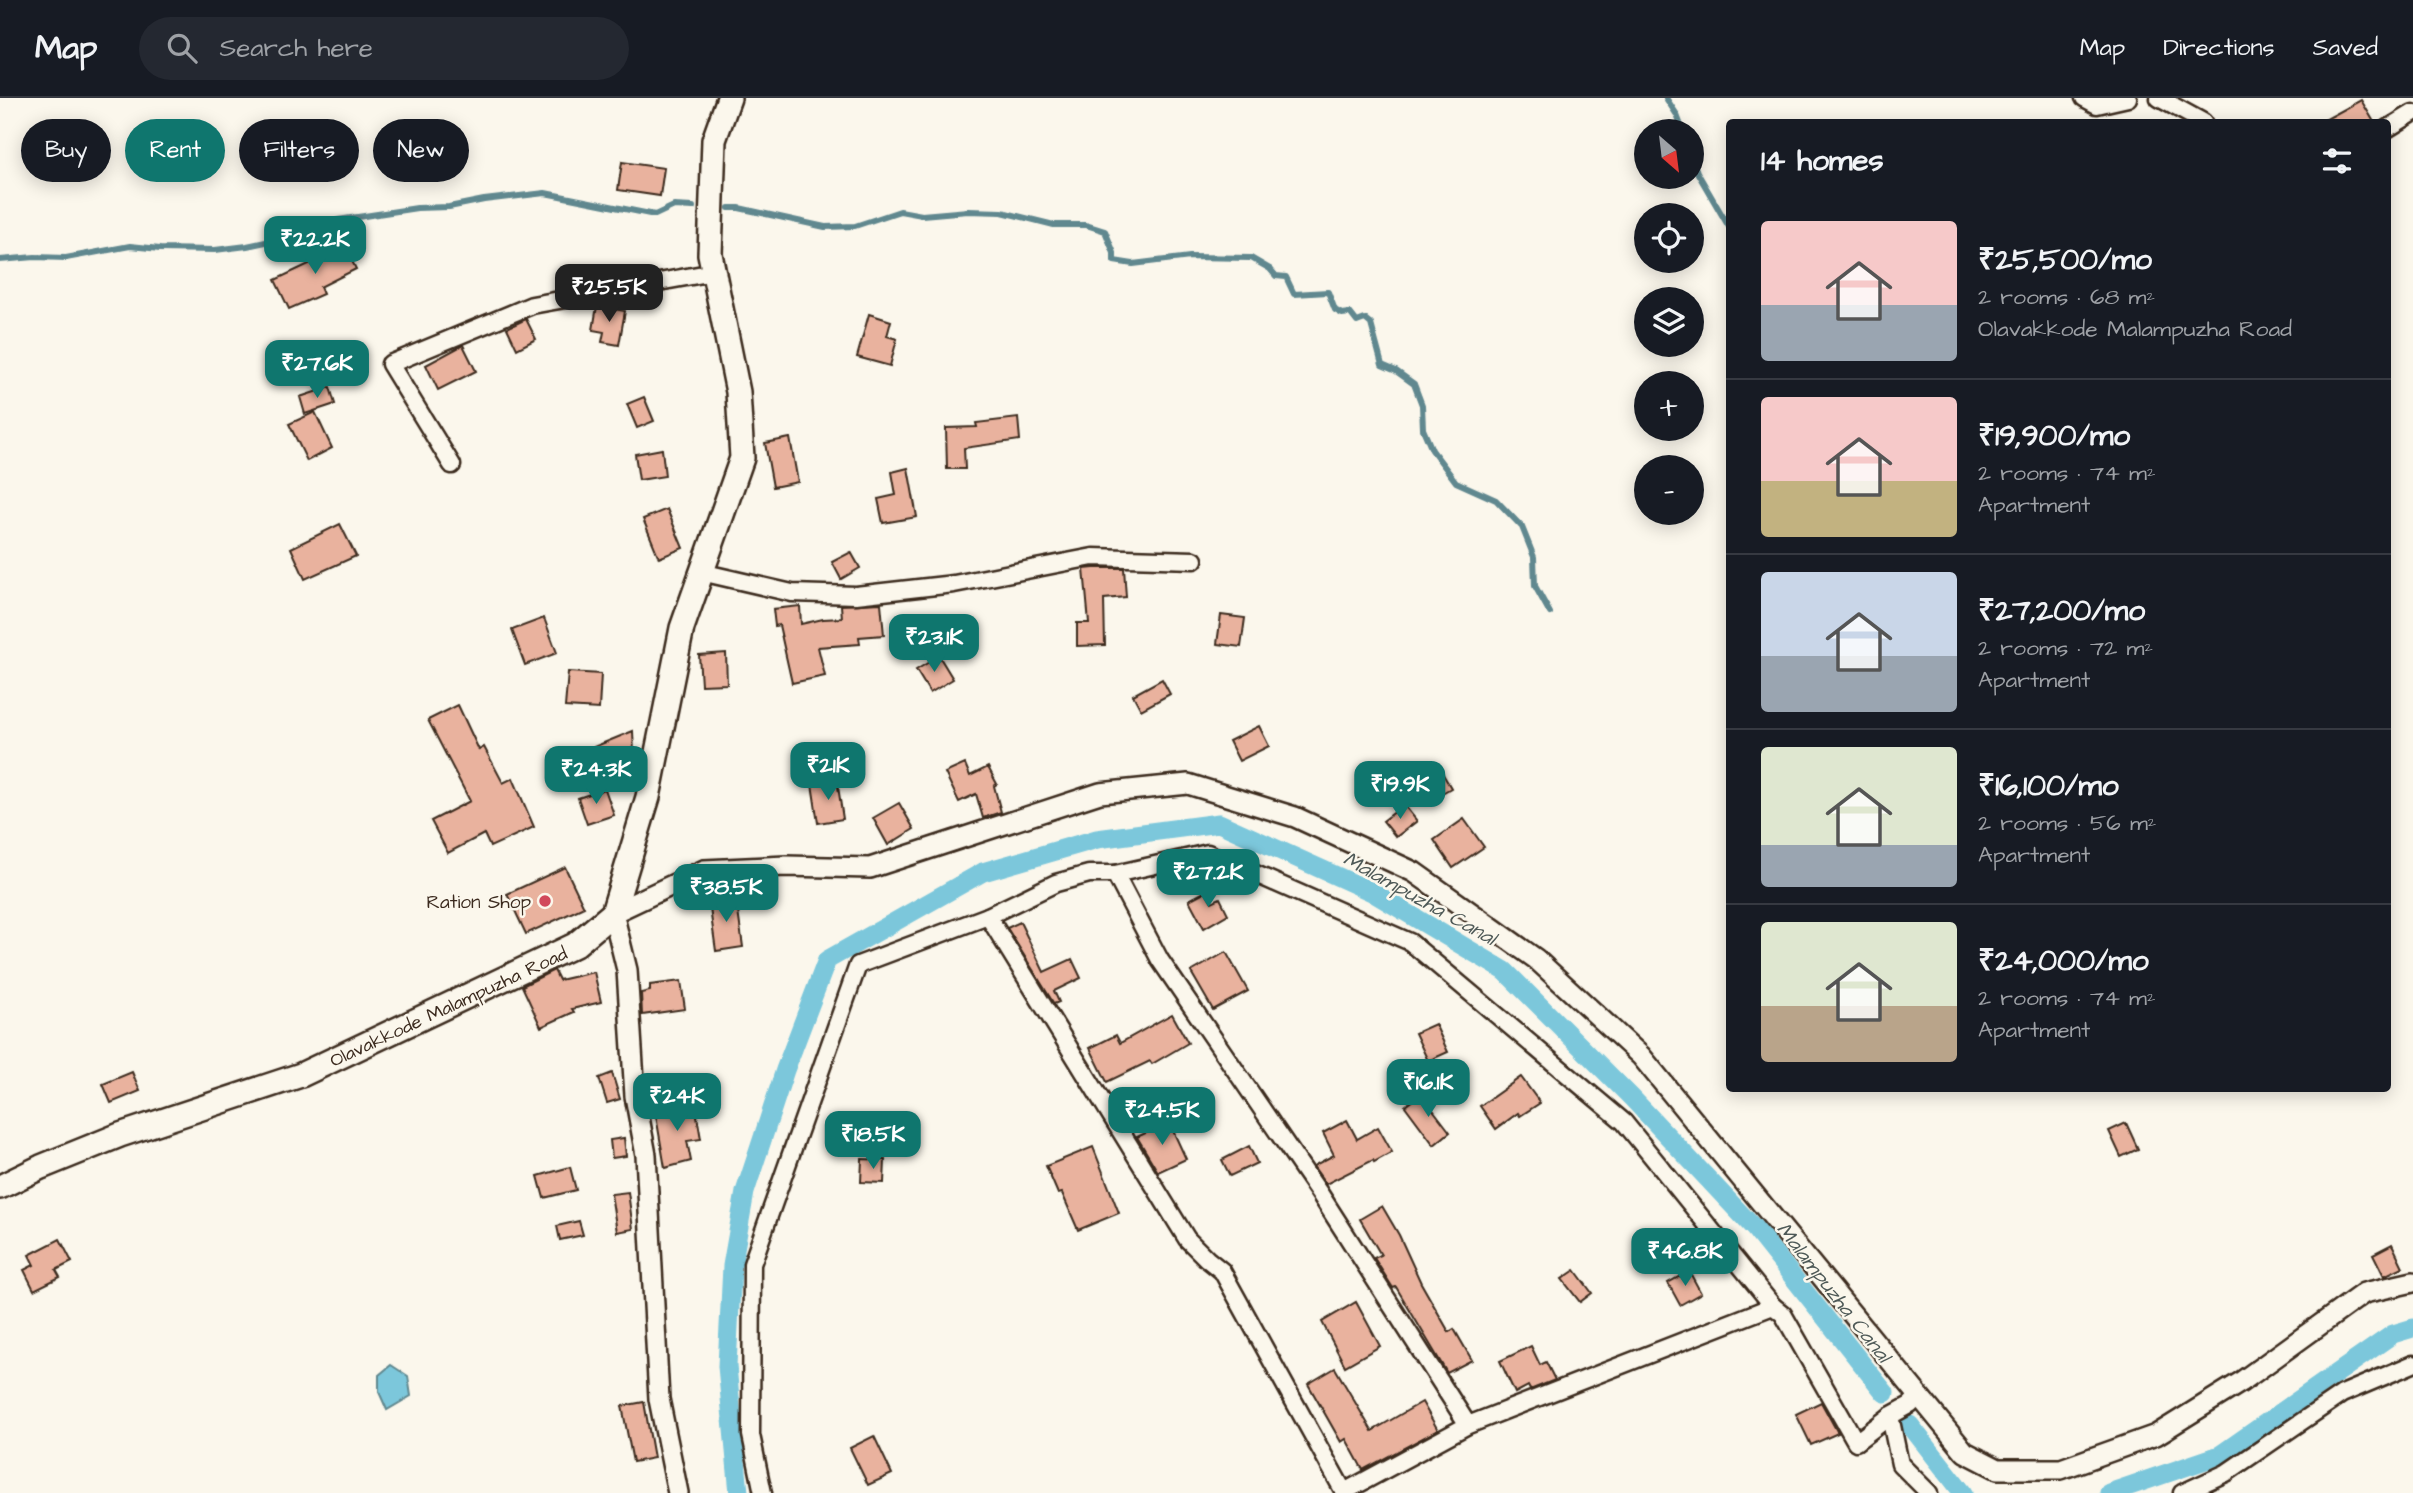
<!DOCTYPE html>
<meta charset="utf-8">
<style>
body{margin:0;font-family:"Architects Daughter",sans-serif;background:#242831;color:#f1f3f6;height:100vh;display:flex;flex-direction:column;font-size:26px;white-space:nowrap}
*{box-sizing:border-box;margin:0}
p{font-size:23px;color:#9ea1a6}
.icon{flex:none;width:38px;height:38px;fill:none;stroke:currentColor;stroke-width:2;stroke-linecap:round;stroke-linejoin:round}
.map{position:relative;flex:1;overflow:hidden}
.panel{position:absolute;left:1726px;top:21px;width:665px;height:973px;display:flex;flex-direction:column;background:#171b24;border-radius:7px;box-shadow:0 4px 18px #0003}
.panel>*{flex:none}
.guide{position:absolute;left:21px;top:21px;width:665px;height:63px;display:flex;gap:14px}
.needle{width:46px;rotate:152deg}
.controls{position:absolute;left:1634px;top:21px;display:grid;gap:14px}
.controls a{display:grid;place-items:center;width:70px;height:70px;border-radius:50%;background:#171b24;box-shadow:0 4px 18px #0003;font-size:35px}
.price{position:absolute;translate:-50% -60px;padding:0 16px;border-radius:14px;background:#0f766e;color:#fff;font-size:23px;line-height:46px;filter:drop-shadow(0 2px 4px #0008)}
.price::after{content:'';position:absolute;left:50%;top:42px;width:21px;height:16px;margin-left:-10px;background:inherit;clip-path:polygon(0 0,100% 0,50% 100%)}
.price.on{background:#222;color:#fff}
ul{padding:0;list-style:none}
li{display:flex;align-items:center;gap:21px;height:175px;padding:0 35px}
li+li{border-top:2px solid #363941}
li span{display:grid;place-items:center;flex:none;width:196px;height:140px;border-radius:7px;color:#555}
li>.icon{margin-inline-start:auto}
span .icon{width:84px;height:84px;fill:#fffc;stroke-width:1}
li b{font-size:30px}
h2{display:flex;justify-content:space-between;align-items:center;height:84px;padding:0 35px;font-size:30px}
.chip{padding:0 24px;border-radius:32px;background:#171b24;box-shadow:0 4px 18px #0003;font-size:24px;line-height:63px}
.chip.on{background:#0f766e;color:#fff}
header{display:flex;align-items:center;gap:42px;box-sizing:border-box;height:98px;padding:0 35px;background:#171b24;border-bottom:2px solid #363941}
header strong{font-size:33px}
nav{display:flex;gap:38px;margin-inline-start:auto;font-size:24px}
.search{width:490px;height:63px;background:#242831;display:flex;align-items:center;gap:18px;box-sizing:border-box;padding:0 24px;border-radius:38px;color:#9ea1a6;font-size:26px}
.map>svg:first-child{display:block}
</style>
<header>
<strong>Map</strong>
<div class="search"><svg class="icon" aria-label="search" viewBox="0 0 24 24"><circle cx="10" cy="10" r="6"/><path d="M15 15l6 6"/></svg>Search here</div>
<nav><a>Map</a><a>Directions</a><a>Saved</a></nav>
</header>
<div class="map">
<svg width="2413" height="1395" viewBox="0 0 2413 1395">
<rect width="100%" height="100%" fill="#fbf7ec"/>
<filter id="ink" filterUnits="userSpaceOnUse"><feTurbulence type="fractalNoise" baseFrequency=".0143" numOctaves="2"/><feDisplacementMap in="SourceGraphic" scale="14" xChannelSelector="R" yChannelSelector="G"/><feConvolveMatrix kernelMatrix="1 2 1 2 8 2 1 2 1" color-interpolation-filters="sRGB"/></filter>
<g filter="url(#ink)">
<path fill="#7bc7db" stroke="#61888f" stroke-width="2" d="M 391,1267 L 408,1278 L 411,1298 L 387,1312 L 379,1294 L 379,1277 Z"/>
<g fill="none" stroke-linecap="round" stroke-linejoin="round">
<g stroke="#61888f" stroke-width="6">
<path d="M 1666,0 L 1677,17 L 1683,33"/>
<path d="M 1692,60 L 1697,74 L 1729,129"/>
<path d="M 729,110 L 739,110 L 825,129 L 855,128 L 900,113 L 922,117 L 968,113 L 1002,114 L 1054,127 L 1086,127 L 1105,133 L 1114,155 L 1114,163 L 1133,166 L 1190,159 L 1251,160 L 1270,171 L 1276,178 L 1286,179 L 1294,196 L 1328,194 L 1335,212 L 1342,216 L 1350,215 L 1357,224 L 1365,221 L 1371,226 L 1382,267 L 1396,273 L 1414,286 L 1422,307 L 1423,331 L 1432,352 L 1456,384 L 1496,402 L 1522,429 L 1534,459 L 1535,488 L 1550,515"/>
<path d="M 0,162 L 35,159 L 66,160 L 130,148 L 160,151 L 215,152 L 247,148 L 308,135 L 338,122 L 417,110 L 449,109 L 484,102 L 545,95 L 655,117 L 674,108 L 693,109"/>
</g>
<g stroke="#7bc7db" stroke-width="19">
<path d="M 1910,1327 L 1963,1395"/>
<path d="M 739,1395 L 727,1268 L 732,1168 L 745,1094 L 785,972 L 827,862 L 983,774 L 1097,741 L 1219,725 L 1372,794 L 1505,873 L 1632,1000 L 1755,1131 L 1885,1295"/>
<path d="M 2109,1395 L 2220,1357 L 2393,1236 L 2413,1230"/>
</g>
</g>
<g fill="#e9b29e" stroke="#3b2a1e" stroke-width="2">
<path d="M 2361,2 L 2374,24 L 2321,24 Z"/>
<path d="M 622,64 L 664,70 L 660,98 L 618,92 Z"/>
<path d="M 342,143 L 356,171 L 320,189 L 323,196 L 289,211 L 275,182 L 328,157 L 325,151 Z"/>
<path d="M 597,208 L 625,213 L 619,247 L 602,244 L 604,234 L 593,232 Z"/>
<path d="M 869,216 L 891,223 L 887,238 L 897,241 L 890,268 L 857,259 Z"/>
<path d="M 526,221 L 536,241 L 517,251 L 507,230 Z"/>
<path d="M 463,247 L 476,273 L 438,292 L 426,267 Z"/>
<path d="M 353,251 L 362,270 L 333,284 L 324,264 Z"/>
<path d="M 330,289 L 335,306 L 305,316 L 300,299 Z"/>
<path d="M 644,299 L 654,323 L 637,330 L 627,306 Z"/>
<path d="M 315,314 L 332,350 L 307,363 L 289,326 Z"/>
<path d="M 1018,320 L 1020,342 L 964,350 L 965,371 L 947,371 L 946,330 L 977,329 L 976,325 Z"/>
<path d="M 790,340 L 798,384 L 773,389 L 765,345 Z"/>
<path d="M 662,351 L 665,378 L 639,382 L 635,356 Z"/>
<path d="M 908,370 L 917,419 L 883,425 L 878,401 L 896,397 L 892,374 Z"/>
<path d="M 667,411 L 683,450 L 659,460 L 643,421 Z"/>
<path d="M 340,426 L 356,458 L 305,481 L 291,450 Z"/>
<path d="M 851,454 L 860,470 L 841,481 L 832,464 Z"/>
<path d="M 1094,470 L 1124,470 L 1126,499 L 1104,501 L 1105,547 L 1077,548 L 1077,525 L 1089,525 L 1084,471 Z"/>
<path d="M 881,505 L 884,537 L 859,539 L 860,546 L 818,549 L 825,578 L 792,585 L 779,527 L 775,528 L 773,511 L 800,508 L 801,526 L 823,521 L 842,520 L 841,507 Z"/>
<path d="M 1221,517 L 1245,520 L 1241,549 L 1217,546 Z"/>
<path d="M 544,520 L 557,555 L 525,567 L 512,532 Z"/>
<path d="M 726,555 L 727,586 L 701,587 L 699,557 Z"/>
<path d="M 939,558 L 953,581 L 930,595 L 916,572 Z"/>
<path d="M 568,574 L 601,576 L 599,611 L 565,609 Z"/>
<path d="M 1162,581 L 1170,596 L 1141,612 L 1133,597 Z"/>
<path d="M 458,607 L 479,652 L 484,649 L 503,685 L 513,680 L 534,729 L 490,749 L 484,736 L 448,755 L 431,723 L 470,703 L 428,622 Z"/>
<path d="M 1259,628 L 1269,648 L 1239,663 L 1229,643 Z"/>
<path d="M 633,633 L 634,655 L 617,655 L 619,661 L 601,668 L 597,657 L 579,658 L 579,655 Z"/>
<path d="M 965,666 L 970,678 L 988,669 L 997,686 L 994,688 L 1001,714 L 983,720 L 976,696 L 959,704 L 945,675 Z"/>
<path d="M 1437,666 L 1451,690 L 1430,702 L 1412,670 Z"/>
<path d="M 837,682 L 843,721 L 818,725 L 812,686 Z"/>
<path d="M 605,691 L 614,717 L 587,726 L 578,700 Z"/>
<path d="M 899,705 L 914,731 L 888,747 L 873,720 Z"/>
<path d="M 1404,707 L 1417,723 L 1396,739 L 1383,723 Z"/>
<path d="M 1464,721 L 1484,749 L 1453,770 L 1434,742 Z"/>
<path d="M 565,769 L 584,809 L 526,836 L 507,796 Z"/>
<path d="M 1206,793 L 1212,804 L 1220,800 L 1228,816 L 1204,830 L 1189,802 Z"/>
<path d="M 736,799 L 743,849 L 716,853 L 709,803 Z"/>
<path d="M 1020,824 L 1044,874 L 1072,861 L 1081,880 L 1054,893 L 1059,904 L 1054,906 L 1007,830 Z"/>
<path d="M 1226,854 L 1248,893 L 1213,912 L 1191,874 Z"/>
<path d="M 554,872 L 559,882 L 594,874 L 601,904 L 572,911 L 574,914 L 541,929 L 522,888 Z"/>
<path d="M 681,883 L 685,911 L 642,917 L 641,895 L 650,893 L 650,887 Z"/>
<path d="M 1172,916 L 1188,945 L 1152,966 L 1150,963 L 1107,984 L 1090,950 L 1116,937 L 1120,945 Z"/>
<path d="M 1435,926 L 1448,954 L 1428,963 L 1415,935 Z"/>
<path d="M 132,974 L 140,993 L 111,1005 L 103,986 Z"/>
<path d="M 612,975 L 620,1001 L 607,1005 L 599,980 Z"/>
<path d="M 1521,979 L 1540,1005 L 1520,1018 L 1518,1015 L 1496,1031 L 1480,1008 Z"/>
<path d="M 1421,996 L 1450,1034 L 1434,1047 L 1405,1008 Z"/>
<path d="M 695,1006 L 701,1041 L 687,1043 L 691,1063 L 665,1070 L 655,1012 Z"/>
<path d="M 1347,1022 L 1357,1041 L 1378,1029 L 1392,1054 L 1374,1064 L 1373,1062 L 1326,1086 L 1313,1068 L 1334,1057 L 1323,1035 Z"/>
<path d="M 1169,1024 L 1186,1061 L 1158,1074 L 1137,1039 Z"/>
<path d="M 2126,1025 L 2138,1051 L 2121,1059 L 2109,1033 Z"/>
<path d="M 624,1040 L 626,1058 L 612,1060 L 610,1042 Z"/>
<path d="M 1249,1048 L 1257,1065 L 1230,1078 L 1222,1062 Z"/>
<path d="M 1093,1049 L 1119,1115 L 1078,1132 L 1062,1095 L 1058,1096 L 1046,1068 Z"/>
<path d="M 862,1061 L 885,1062 L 884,1085 L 861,1084 Z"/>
<path d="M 570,1069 L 576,1092 L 544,1100 L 538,1078 Z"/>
<path d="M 628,1094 L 633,1131 L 617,1134 L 611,1096 Z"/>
<path d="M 1382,1108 L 1399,1137 L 1421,1185 L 1449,1234 L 1454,1231 L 1472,1262 L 1447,1275 L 1396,1189 L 1393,1190 L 1374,1160 L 1381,1157 L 1360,1121 Z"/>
<path d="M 579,1123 L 583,1137 L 560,1142 L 557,1128 Z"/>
<path d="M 60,1141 L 72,1164 L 56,1172 L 60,1179 L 34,1192 L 24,1172 L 34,1167 L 29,1157 Z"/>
<path d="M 2392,1146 L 2403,1169 L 2384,1178 L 2373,1156 Z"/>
<path d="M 1575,1172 L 1592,1195 L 1580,1204 L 1562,1181 Z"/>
<path d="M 1689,1173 L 1701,1195 L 1680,1207 L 1668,1185 Z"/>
<path d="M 1356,1204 L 1380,1248 L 1345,1268 L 1322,1224 Z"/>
<path d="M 1531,1248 L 1540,1267 L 1546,1264 L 1555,1282 L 1530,1292 L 1528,1288 L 1515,1295 L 1500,1263 Z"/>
<path d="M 1335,1270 L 1372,1333 L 1422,1304 L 1438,1332 L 1363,1372 L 1346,1341 L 1341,1344 L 1308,1286 Z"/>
<path d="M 644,1304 L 654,1360 L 633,1364 L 622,1308 Z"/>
<path d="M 1821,1304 L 1838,1335 L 1811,1347 L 1796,1316 Z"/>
<path d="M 874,1338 L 892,1376 L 868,1387 L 850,1350 Z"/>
</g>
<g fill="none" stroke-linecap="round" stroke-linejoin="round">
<g stroke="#3b2a1e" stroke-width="21">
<g id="minor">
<path d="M 2084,0 L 2097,7 L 2128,0"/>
<path d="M 2159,0 L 2203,24"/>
<path d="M 2387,31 L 2413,15"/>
<path d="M 452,367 L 390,266 L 532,207 L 714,174"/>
<path d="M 701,474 L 792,495 L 856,497 L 954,486 L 1093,459 L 1194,462"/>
<path d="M 1115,776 L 1208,755 L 1410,844 L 1624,1024 L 1773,1208"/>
<path d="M 1890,1318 L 1900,1366 L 1929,1395"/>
<path d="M 1468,1327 L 1320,1096 L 1160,862 L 1115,776 L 1089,776 L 1056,785 L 988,818 L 1187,1141 L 1207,1161 L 1222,1173 L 1344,1394 L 1468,1327 L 1773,1208 L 1783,1216 L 1856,1344 L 1890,1318 L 1910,1307 L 1919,1298"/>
<path d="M 763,1395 L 751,1337 L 752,1166 L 858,867 L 988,818"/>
<path d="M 2182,1395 L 2226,1375 L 2342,1296 L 2413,1266"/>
</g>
</g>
<g stroke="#3b2a1e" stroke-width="24">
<path id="tertiary" d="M 678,1395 L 659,1301 L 646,1057 L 635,998 L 627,872 L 613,815 L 704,772 L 786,768 L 870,770 L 1100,695 L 1188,686 L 1295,719 L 1414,774 L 1536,861 L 1641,958 L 1965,1354 L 1998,1371 L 2061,1371 L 2156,1337 L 2241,1284 L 2364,1195 L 2413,1184"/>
</g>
<g stroke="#3b2a1e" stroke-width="28">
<path id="secondary" d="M 0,1089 L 41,1069 L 120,1037 L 301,977 L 575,847 L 613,815 L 648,699 L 682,530 L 742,360 L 738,294 L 710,156 L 714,42 L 729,0"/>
</g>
<use href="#minor" stroke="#fbf7ec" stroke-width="16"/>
<use href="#tertiary" stroke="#fbf7ec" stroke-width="19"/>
<use href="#secondary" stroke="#fbf7ec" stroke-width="23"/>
</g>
</g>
<circle fill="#d1495b" stroke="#fbf7ec" stroke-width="2.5" cx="545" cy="803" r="7"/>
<g text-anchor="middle" stroke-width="5" stroke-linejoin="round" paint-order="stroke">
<g font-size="19" fill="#3b2a1e" stroke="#fbf7ec" text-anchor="end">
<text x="531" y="810">Ration Shop</text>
</g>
<g font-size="19" fill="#3b2a1e" stroke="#fbf7ec">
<text transform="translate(448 908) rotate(-25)" y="7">Olavakkode Malampuzha Road</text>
</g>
<g font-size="21" font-style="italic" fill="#4e5957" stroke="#fbf7ec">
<text transform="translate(1420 800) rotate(29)" y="7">Malampuzha Canal</text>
<text transform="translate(1834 1194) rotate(52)" y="7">Malampuzha Canal</text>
</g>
</g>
</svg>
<div class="controls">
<a><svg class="needle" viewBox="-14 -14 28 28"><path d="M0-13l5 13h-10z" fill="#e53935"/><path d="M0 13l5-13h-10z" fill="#9ea1a6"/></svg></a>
<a><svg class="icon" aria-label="locate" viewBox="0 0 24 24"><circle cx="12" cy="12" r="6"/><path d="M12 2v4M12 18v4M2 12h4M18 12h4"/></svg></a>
<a><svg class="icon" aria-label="layers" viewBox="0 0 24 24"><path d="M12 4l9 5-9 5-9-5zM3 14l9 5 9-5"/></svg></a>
<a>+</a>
<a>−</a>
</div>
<b class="price" style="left:315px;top:178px">₹22.2K</b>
<b class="price on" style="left:609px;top:226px">₹25.5K</b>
<b class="price" style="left:317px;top:302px">₹27.6K</b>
<b class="price" style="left:934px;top:576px">₹23.1K</b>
<b class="price" style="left:828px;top:704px">₹21K</b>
<b class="price" style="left:596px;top:708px">₹24.3K</b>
<b class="price" style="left:1400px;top:723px">₹19.9K</b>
<b class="price" style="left:1208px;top:811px">₹27.2K</b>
<b class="price" style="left:726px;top:826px">₹38.5K</b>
<b class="price" style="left:1428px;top:1021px">₹16.1K</b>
<b class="price" style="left:677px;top:1035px">₹24K</b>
<b class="price" style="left:1162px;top:1049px">₹24.5K</b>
<b class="price" style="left:873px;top:1073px">₹18.5K</b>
<b class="price" style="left:1685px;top:1190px">₹46.8K</b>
<div class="guide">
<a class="chip">Buy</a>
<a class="chip on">Rent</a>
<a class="chip">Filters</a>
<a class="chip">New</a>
</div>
<section class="panel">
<h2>14 homes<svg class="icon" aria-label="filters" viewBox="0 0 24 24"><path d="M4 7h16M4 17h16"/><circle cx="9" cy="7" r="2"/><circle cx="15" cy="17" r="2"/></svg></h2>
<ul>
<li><span style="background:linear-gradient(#f6c9c9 60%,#9aa5b1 0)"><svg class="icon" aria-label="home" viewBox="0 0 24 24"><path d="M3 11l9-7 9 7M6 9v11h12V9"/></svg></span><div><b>₹25,500/mo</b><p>2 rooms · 68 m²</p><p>Olavakkode Malampuzha Road</p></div></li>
<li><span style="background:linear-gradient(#f6c9c9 60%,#c2b280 0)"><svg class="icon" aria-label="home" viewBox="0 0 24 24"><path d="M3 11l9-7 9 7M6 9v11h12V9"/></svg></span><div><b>₹19,900/mo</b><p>2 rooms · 74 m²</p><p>Apartment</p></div></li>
<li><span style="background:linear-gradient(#c9d6e8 60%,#9aa5b1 0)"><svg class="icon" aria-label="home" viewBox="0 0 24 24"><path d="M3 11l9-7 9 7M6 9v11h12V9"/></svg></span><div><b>₹27,200/mo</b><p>2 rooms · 72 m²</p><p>Apartment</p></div></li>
<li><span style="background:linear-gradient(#dfe7d0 70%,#9aa5b1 0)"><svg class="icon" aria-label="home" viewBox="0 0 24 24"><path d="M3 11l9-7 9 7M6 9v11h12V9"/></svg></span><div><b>₹16,100/mo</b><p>2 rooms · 56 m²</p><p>Apartment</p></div></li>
<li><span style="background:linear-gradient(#dfe7d0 60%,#b9a48a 0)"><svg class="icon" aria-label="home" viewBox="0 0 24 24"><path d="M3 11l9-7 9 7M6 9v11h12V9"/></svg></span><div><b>₹24,000/mo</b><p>2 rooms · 74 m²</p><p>Apartment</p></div></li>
</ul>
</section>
</div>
